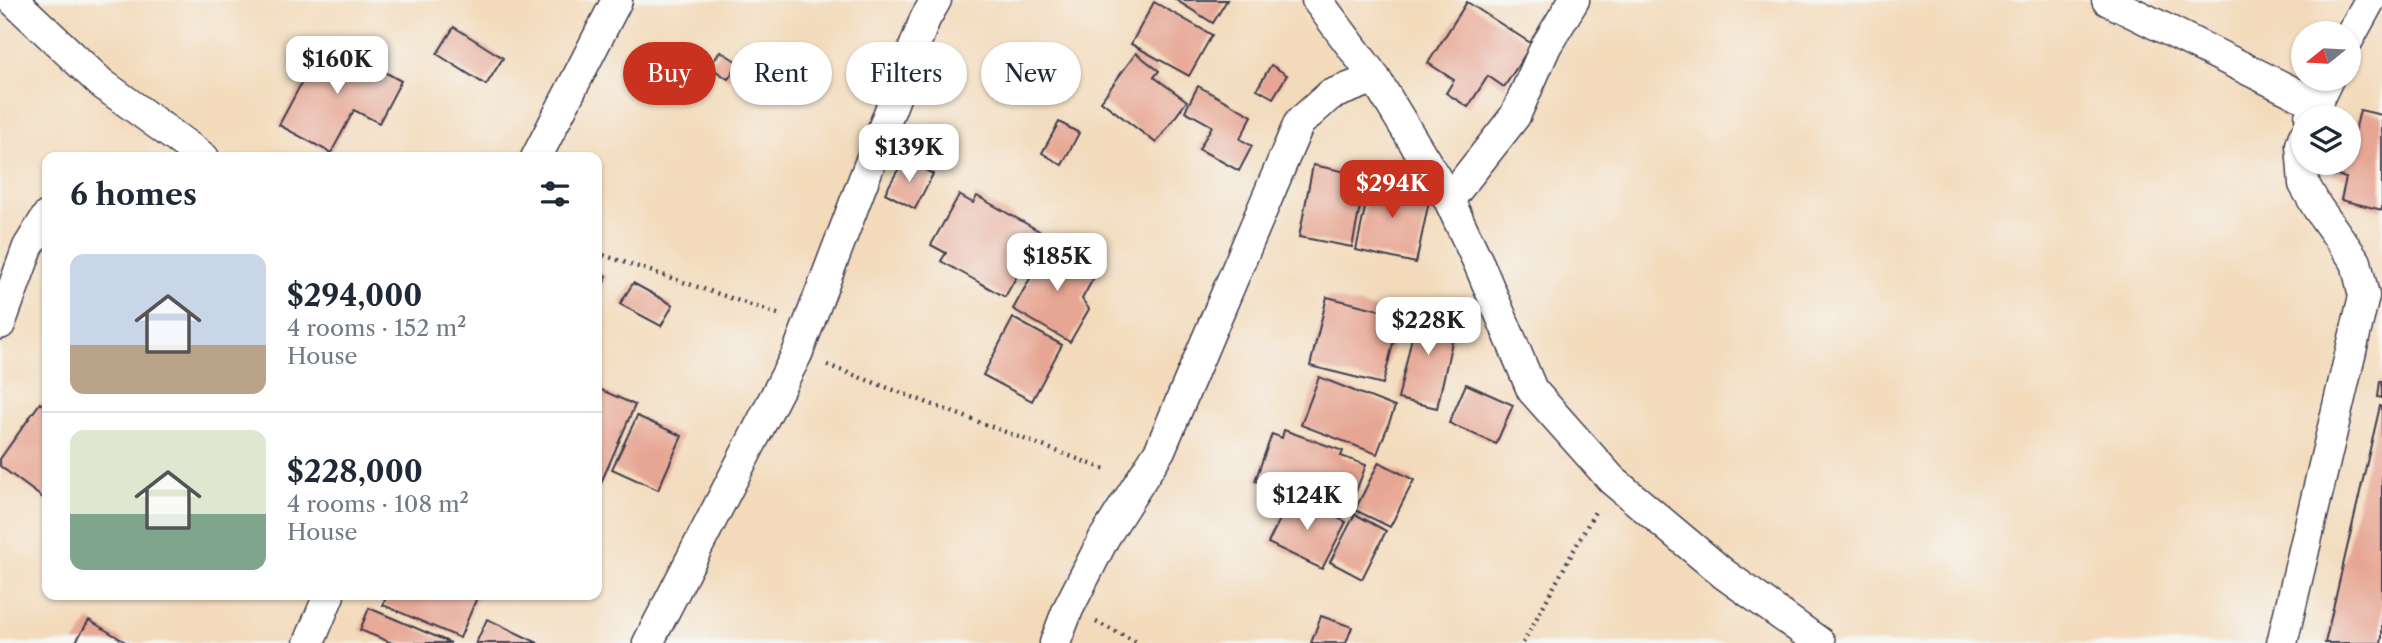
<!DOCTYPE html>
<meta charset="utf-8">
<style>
body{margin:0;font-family:"Libre Caslon Text",serif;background:#f2f2f3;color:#1f2937;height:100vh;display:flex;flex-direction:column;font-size:26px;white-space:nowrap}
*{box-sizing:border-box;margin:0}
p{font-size:23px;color:#747a83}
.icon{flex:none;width:38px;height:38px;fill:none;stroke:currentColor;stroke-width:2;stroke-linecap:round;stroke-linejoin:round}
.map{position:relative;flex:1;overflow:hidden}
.drawer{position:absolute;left:42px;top:152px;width:560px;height:448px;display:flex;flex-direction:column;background:#fff;border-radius:14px;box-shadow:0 2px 5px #0004}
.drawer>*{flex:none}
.top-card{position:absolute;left:623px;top:42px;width:665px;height:63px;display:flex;gap:14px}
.needle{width:46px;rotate:252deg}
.fabs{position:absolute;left:2291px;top:21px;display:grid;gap:14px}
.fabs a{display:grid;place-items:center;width:70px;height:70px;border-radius:50%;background:#fff;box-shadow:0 2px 5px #0004;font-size:35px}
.price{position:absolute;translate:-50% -60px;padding:0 16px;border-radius:14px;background:#fff;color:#222;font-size:23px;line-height:46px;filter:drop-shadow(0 2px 4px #0008)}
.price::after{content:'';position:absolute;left:50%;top:42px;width:21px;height:16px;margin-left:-10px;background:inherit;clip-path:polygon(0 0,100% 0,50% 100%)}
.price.active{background:#c8321e;color:#fff}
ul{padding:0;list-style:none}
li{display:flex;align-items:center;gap:21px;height:175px;padding:0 28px}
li+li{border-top:2px solid #e0e1e3}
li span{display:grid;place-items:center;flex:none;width:196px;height:140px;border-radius:14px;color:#555}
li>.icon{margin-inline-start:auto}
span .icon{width:84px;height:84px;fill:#fffc;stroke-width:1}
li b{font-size:30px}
h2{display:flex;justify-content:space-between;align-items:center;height:84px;padding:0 28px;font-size:30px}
.chip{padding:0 24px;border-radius:32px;background:#fff;box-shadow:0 2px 5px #0004;font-size:24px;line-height:63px}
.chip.active{background:#c8321e;color:#fff}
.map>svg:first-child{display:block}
</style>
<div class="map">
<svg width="2382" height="643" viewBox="0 0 2382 643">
<rect width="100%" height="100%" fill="#f6f6f2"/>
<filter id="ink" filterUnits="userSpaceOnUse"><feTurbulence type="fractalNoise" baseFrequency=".0143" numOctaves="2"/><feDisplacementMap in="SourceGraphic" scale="14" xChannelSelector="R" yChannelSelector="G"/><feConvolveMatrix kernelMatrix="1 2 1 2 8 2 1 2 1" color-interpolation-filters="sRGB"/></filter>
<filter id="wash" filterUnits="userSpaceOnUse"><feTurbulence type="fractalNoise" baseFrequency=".00686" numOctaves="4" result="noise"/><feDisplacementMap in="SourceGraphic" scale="28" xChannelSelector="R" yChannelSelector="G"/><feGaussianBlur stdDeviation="1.57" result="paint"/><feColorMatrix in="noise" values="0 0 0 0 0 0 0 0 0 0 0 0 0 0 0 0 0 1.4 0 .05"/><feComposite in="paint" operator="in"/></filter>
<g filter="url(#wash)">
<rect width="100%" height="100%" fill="#f3daba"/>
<g id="blocks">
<g fill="#e7a693">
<path d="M 1176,0 L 1227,0 L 1213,23 Z"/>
<path d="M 1154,2 L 1212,35 L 1189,76 L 1131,44 Z"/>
<path d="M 1467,2 L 1532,44 L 1504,87 L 1488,76 L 1468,107 L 1446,93 L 1454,80 L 1428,63 Z"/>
<path d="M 454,27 L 503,58 L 486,85 L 437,54 Z"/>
<path d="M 325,39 L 401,81 L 379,123 L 354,110 L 331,153 L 279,125 Z"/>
<path d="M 720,51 L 739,63 L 728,79 L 710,67 Z"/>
<path d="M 1136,53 L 1159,71 L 1154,77 L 1187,101 L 1156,143 L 1101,101 Z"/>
<path d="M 1271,65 L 1287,75 L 1273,98 L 1257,89 Z"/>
<path d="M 1198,86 L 1252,116 L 1240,139 L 1252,146 L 1239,171 L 1199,149 L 1212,126 L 1185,111 Z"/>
<path d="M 2360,110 L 2382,115 L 2382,210 L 2341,200 L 2346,178 L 2332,175 L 2335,163 L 2348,163 L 2348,139 L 2353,140 Z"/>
<path d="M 1059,122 L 1079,133 L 1062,165 L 1042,153 Z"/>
<path d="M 904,159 L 933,174 L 915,209 L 885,193 Z"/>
<path d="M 1313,165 L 1366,176 L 1352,247 L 1299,237 Z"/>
<path d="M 1373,171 L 1405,178 L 1401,195 L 1429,201 L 1416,263 L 1356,250 Z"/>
<path d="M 959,195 L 973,203 L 977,196 L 1041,232 L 1034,244 L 1022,237 L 1015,251 L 1027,258 L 1005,297 L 941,261 L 946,253 L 931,245 Z"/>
<path d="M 1050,243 L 1098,270 L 1082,299 L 1089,309 L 1070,342 L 1013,309 Z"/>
<path d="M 597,270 L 607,276 L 597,295 Z"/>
<path d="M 633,283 L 673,305 L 661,326 L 620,304 Z"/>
<path d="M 1327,297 L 1400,315 L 1383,384 L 1310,366 Z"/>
<path d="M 1419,306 L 1458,315 L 1437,408 L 1398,399 Z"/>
<path d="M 1013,318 L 1062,345 L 1032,401 L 983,375 Z"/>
<path d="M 1319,377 L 1395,407 L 1377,454 L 1301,425 Z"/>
<path d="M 2380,381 L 2382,381 L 2382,398 L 2378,397 Z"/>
<path d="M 1466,384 L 1513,405 L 1496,444 L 1449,423 Z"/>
<path d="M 597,388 L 635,405 L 597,492 Z"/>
<path d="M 40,403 L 47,408 L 47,501 L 0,466 L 0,459 Z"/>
<path d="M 2380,406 L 2382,407 L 2382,639 L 2381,643 L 2325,643 Z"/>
<path d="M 637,416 L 682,436 L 658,490 L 612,469 Z"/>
<path d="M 1284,430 L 1343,451 L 1341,456 L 1366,465 L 1347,515 L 1255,481 L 1272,434 L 1282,438 Z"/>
<path d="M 1379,462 L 1414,480 L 1390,527 L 1355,510 Z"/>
<path d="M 1292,495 L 1346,522 L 1322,569 L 1268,543 Z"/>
<path d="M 1355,514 L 1386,531 L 1362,579 L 1330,562 Z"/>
<path d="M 387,595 L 478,595 L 460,638 L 383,605 Z"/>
<path d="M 369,608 L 451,643 L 392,643 L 360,630 Z"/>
<path d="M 1321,616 L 1352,627 L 1346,643 L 1311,643 Z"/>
<path d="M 487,619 L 538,643 L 476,643 Z"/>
<path d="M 89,620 L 127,643 L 75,643 Z"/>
</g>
</g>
</g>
<g filter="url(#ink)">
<use href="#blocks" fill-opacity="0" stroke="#413e4e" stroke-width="2"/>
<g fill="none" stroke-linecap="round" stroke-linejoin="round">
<g stroke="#413e4e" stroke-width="33">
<g id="minor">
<path d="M 13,0 L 101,83 L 204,158"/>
<path d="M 1317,0 L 1375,78 L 1449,200 L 1479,264 L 1532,390 L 1612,480 L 1724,574 L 1820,643"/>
<path d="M 2107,0 L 2315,103"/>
<path d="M 2348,40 L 2370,0"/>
<path d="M 2310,117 L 2328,79"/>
<path d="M 536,158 L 617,0"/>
<path d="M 1449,200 L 1515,116 L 1546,46 L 1574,0"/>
<path d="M 0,324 L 28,247 L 47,216"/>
<path d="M 309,643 L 329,595"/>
<path d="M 648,643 L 797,354 L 925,19 L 936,0"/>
<path d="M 1055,643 L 1068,609 L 1104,538 L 1160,450 L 1299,123 L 1330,95 L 1375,78"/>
<path d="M 2282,643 L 2364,296 L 2356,262 L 2317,207 L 2304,184 L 2301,145 L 2303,138"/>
</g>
</g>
<g stroke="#413e4e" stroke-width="4.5" stroke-dasharray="2 5" stroke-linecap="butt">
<path d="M 597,253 L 778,314"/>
<path d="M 827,365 L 1107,470"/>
<path d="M 1096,622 L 1139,643"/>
<path d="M 1523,643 L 1597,508"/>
</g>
<use href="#minor" stroke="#fff" stroke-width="30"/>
</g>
</g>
</svg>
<div class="fabs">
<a><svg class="needle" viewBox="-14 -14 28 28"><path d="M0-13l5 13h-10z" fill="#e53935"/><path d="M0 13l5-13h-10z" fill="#747a83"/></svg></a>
<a><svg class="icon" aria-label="layers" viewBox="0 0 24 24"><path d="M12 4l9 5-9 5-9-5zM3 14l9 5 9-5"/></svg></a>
</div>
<b class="price" style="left:337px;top:96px">$160K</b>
<b class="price" style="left:909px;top:184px">$139K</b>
<b class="price active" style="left:1392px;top:220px">$294K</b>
<b class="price" style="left:1057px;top:293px">$185K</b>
<b class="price" style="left:1428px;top:357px">$228K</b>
<b class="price" style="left:1307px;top:532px">$124K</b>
<div class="top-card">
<a class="chip active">Buy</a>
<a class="chip">Rent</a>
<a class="chip">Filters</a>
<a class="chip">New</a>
</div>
<section class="drawer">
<h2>6 homes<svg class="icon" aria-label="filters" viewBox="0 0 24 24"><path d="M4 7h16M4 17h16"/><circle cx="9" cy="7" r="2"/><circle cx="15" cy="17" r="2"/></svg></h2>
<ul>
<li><span style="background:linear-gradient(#c9d6e8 65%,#b9a48a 0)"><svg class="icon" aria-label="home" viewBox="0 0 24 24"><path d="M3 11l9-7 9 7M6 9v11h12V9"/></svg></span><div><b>$294,000</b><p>4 rooms · 152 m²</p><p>House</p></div></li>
<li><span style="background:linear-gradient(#dfe7d0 60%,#7fa58c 0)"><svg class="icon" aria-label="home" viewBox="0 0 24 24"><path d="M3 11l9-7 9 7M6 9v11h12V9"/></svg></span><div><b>$228,000</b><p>4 rooms · 108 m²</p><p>House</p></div></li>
</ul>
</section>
</div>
